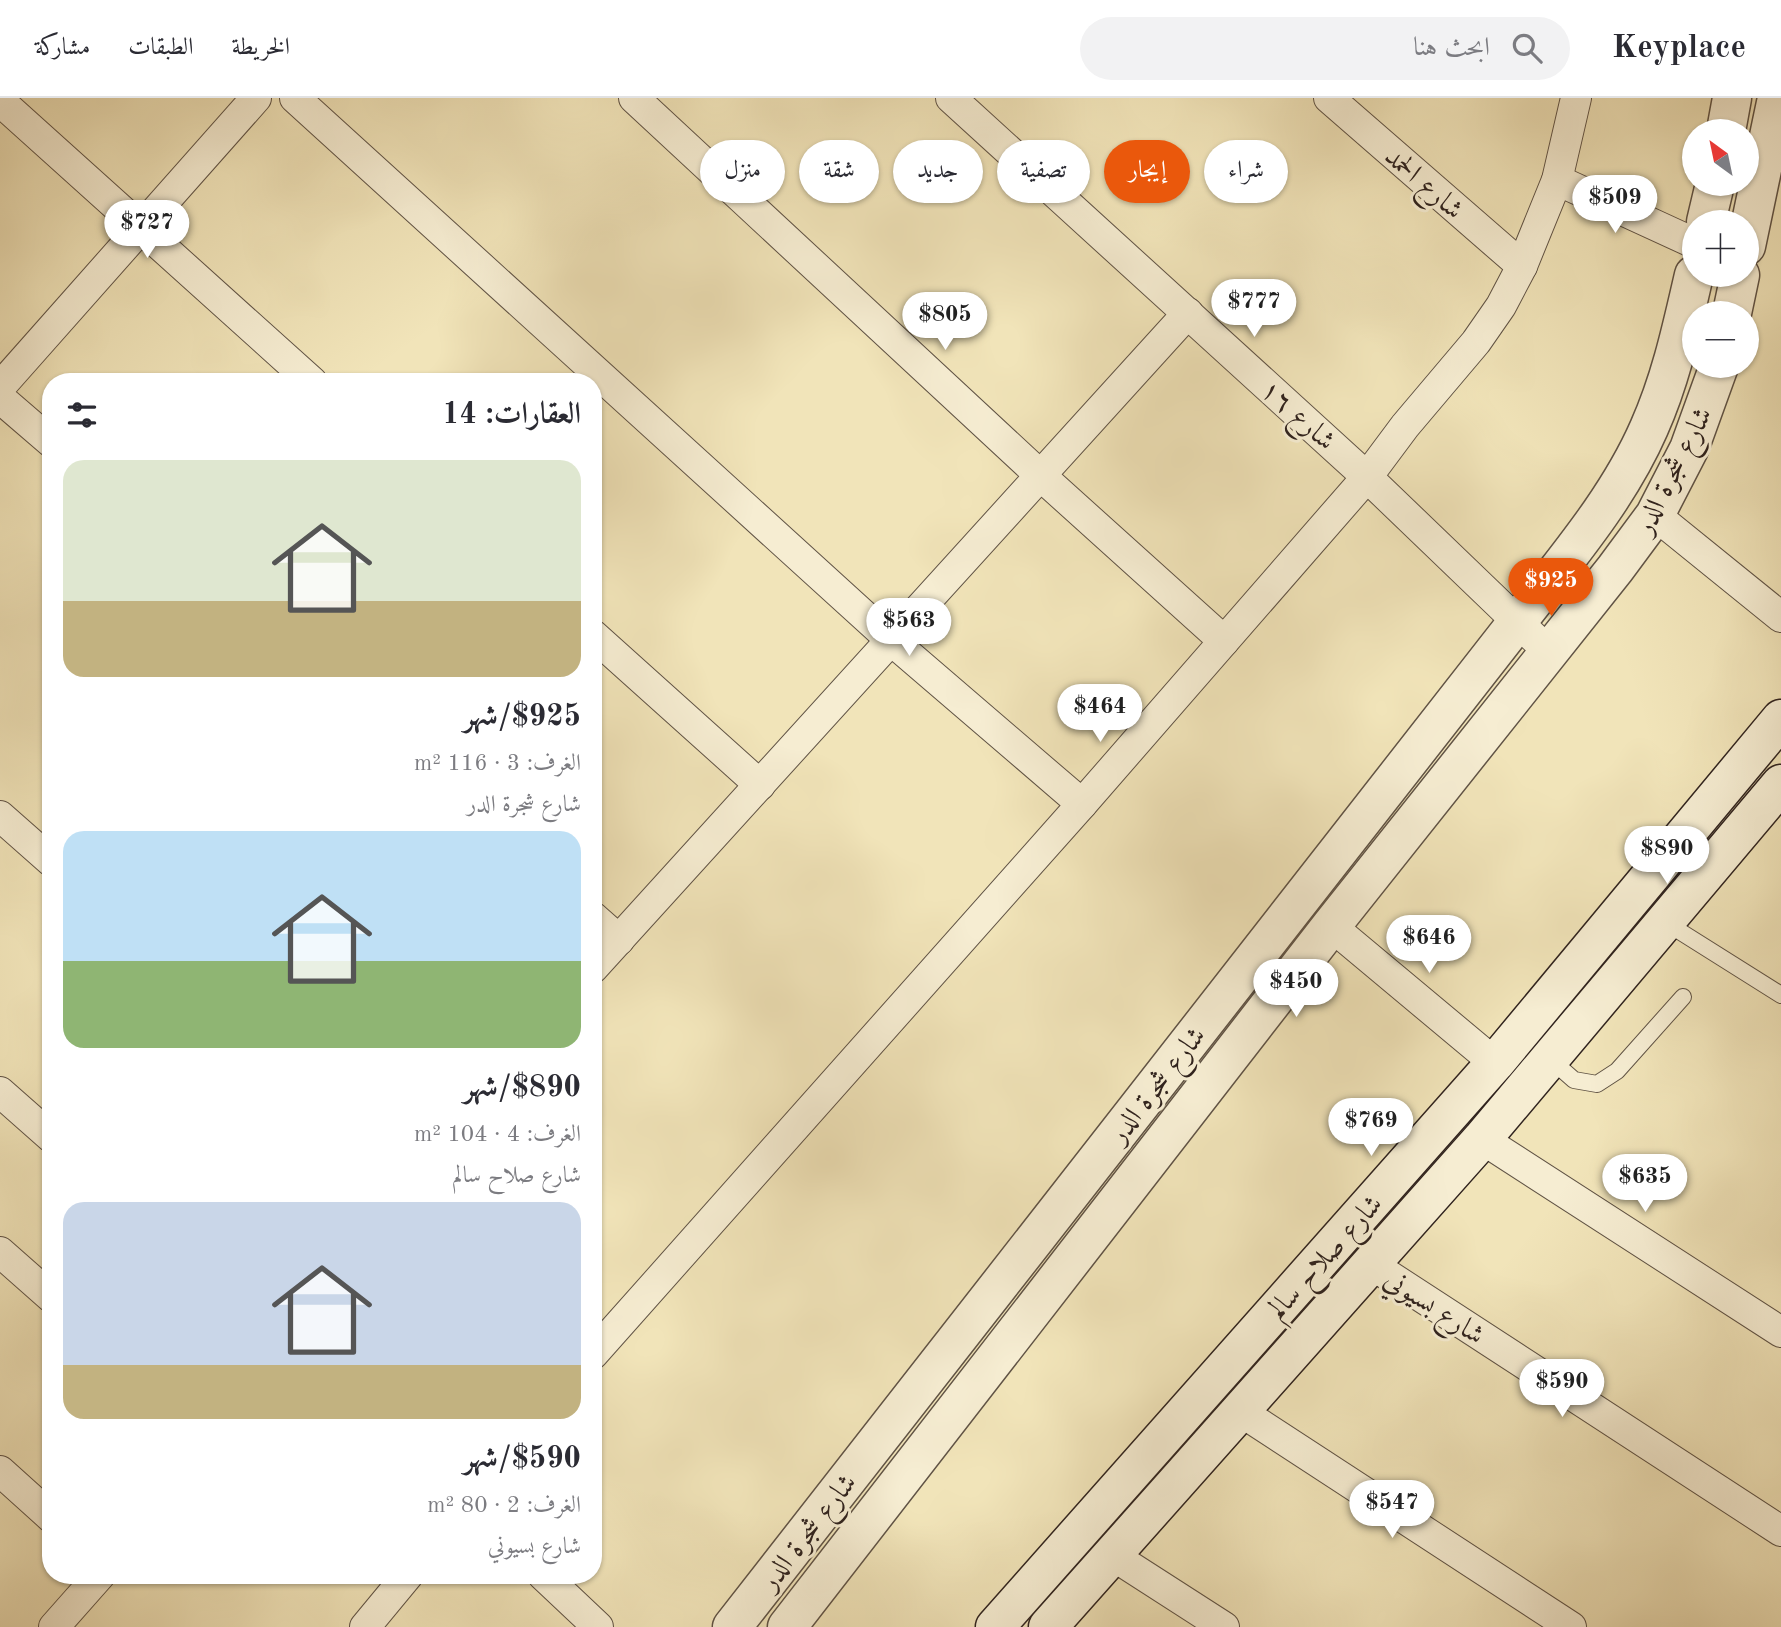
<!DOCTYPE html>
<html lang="ar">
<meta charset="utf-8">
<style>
body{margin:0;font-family:"Old Standard TT",Amiri,serif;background:#f2f2f3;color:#2b2b33;direction:rtl;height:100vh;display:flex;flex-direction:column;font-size:26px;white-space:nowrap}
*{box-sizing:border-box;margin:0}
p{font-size:23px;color:#7c7c81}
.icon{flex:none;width:38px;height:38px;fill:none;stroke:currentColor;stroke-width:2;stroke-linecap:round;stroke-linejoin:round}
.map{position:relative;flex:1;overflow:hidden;direction:ltr}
.side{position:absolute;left:42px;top:275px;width:560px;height:1211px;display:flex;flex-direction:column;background:#fff;border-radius:28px;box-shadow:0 2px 5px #0004;direction:rtl}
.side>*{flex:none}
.guide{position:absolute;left:623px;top:42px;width:665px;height:63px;direction:rtl;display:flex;gap:14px}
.needle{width:46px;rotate:327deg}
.controls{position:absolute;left:1682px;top:21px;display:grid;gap:14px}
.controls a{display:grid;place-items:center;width:77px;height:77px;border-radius:50%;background:#fff;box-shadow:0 2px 5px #0004;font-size:35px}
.price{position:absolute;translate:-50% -60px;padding:0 16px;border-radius:24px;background:#fff;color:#222;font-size:23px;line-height:46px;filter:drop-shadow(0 2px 4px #0008)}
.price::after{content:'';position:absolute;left:50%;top:42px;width:21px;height:16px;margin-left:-10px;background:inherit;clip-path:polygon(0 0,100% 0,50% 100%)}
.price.active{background:#ea580c;color:#fff}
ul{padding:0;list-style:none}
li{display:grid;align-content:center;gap:14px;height:371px;padding:0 21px}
li span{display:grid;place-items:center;height:217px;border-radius:21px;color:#555}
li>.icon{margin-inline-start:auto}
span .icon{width:126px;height:126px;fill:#fffc;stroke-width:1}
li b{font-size:30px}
h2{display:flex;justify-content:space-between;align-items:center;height:84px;padding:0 21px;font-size:30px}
.pill{padding:0 24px;border-radius:32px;background:#fff;box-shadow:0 2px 5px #0004;font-size:24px;line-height:63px}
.pill.active{background:#ea580c;color:#fff}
header{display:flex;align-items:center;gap:42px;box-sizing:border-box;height:98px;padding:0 35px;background:#fff;border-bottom:2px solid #e1e1e2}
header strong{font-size:33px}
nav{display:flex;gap:38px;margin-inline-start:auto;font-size:24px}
.search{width:490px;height:63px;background:#f2f2f3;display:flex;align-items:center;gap:18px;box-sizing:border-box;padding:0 24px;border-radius:38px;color:#7c7c81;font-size:26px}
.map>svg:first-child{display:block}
</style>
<header>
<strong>Keyplace</strong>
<div class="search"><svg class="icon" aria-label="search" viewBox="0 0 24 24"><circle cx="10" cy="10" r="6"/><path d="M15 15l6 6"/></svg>ابحث هنا</div>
<nav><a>الخريطة</a><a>الطبقات</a><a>مشاركة</a></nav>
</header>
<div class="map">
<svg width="1781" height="1529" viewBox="0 0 1781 1529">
<rect width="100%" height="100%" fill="#f1e4b9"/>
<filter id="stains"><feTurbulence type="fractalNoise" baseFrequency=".00286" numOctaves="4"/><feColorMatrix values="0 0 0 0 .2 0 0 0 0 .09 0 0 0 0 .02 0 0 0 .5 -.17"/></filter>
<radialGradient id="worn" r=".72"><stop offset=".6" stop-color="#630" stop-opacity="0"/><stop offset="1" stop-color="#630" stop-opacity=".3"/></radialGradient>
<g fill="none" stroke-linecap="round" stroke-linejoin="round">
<g stroke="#605345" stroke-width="18">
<g id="service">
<path d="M 1665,824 L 1781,897"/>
<path d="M 1549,960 L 1574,982 L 1597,986 L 1617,973 L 1683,899"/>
</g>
</g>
<g stroke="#605345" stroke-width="32">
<g id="minor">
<path d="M 295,0 L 891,542 L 1082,706"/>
<path d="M 634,0 L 1041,378 L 1224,543"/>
<path d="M 951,0 L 1367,379 L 1549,554"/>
<path d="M 1329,0 L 1522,168"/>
<path d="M 0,3 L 312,284"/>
<path d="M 1557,82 L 1694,145"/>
<path d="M 0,289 L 256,0"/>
<path d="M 0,300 L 51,344"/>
<path d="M 1655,417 L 1781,519"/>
<path d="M 593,537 L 760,687"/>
<path d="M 0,718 L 51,763"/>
<path d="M 593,819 L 619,842"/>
<path d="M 1331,828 L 1495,965"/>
<path d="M 593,870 L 1188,215"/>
<path d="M 0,994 L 51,1039"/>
<path d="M 1482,1041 L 1781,1234"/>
<path d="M 0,1154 L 51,1199"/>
<path d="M 1371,1166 L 1781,1433"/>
<path d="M 593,1256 L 1082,706 L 1367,379 L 1405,328 L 1476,244 L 1501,208 L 1522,168 L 1557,82 L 1576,0"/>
<path d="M 1240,1313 L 1571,1529"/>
<path d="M 0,1373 L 51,1419"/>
<path d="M 1112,1457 L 1224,1529"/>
<path d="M 543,1477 L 598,1529"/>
<path d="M 54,1529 L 100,1477"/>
<path d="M 365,1529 L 408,1477"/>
</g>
</g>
<g stroke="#605345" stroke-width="41">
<g id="tertiary">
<path d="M 1726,33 L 1732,0"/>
<path d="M 1706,124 L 1715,86"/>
<path d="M 1746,148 L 1777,0"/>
<path d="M 1732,215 L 1740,177"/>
<path d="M 732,1529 L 1518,523 C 1565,462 1618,401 1649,330 C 1671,281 1682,229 1694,177"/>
<path d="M 787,1529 L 1331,828 L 1615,471 L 1655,417 L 1689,351 L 1719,268"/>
</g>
</g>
<g stroke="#30231e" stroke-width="41">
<g id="secondary">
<path d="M 995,1529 L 1495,965 L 1781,621"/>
<path d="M 1048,1529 L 1482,1041 L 1781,686"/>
</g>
</g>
<use href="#service" stroke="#f6edd2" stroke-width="16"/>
<use href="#minor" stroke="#f6edd2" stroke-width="30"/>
<use href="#tertiary" stroke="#f6edd2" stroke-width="38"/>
<use href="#secondary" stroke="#f6edd2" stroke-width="38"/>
</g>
<g text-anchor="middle" stroke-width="6" stroke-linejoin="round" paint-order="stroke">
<g font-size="28" fill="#30231e" stroke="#f6edd2">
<text transform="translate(1425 84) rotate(41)" y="10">شارع الحمد</text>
<text transform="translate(1299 316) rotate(42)" y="10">شارع ١٦</text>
<text transform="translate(1672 372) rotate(-63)" y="10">شارع شجرة الدر</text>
<text transform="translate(1156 986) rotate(-52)" y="10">شارع شجرة الدر</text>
<text transform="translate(1324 1158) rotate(-48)" y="10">شارع صلاح سالم</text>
<text transform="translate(1435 1208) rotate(33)" y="10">شارع بسيوني</text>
<text transform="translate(807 1433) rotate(-52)" y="10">شارع شجرة الدر</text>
</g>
</g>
<rect width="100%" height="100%" filter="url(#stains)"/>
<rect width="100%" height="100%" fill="url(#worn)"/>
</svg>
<div class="controls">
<a><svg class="needle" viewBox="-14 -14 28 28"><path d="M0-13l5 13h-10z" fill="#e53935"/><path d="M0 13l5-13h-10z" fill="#7c7c81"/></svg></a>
<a>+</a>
<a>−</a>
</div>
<b class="price" style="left:1615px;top:137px">$509</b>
<b class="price" style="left:147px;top:162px">$727</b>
<b class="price" style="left:1254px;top:241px">$777</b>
<b class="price" style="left:945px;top:254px">$805</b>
<b class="price active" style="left:1551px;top:520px">$925</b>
<b class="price" style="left:909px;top:560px">$563</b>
<b class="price" style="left:1100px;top:646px">$464</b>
<b class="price" style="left:1667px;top:788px">$890</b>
<b class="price" style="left:1429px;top:877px">$646</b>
<b class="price" style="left:1296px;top:921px">$450</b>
<b class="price" style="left:1371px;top:1060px">$769</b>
<b class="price" style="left:1645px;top:1116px">$635</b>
<b class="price" style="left:1562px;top:1321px">$590</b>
<b class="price" style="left:1392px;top:1442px">$547</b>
<div class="guide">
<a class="pill">شراء</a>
<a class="pill active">إيجار</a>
<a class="pill">تصفية</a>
<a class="pill">جديد</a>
<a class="pill">شقة</a>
<a class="pill">منزل</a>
</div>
<section class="side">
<h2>العقارات: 14<svg class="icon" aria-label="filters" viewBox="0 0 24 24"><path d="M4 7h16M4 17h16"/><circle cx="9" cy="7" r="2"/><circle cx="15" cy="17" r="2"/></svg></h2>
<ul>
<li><span style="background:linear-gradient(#dfe7d0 65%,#c2b280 0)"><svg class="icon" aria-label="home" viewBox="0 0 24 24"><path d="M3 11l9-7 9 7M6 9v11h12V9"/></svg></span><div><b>$925/شهر</b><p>الغرف: 3 · 116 m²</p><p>شارع شجرة الدر</p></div></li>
<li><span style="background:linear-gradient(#bfe0f5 60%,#8fb573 0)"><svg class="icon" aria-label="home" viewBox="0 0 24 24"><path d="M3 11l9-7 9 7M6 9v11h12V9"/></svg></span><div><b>$890/شهر</b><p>الغرف: 4 · 104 m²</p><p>شارع صلاح سالم</p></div></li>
<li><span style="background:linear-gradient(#c9d6e8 75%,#c2b280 0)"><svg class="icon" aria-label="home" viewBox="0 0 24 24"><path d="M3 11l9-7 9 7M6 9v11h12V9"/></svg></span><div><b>$590/شهر</b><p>الغرف: 2 · 80 m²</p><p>شارع بسيوني</p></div></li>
</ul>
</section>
</div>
